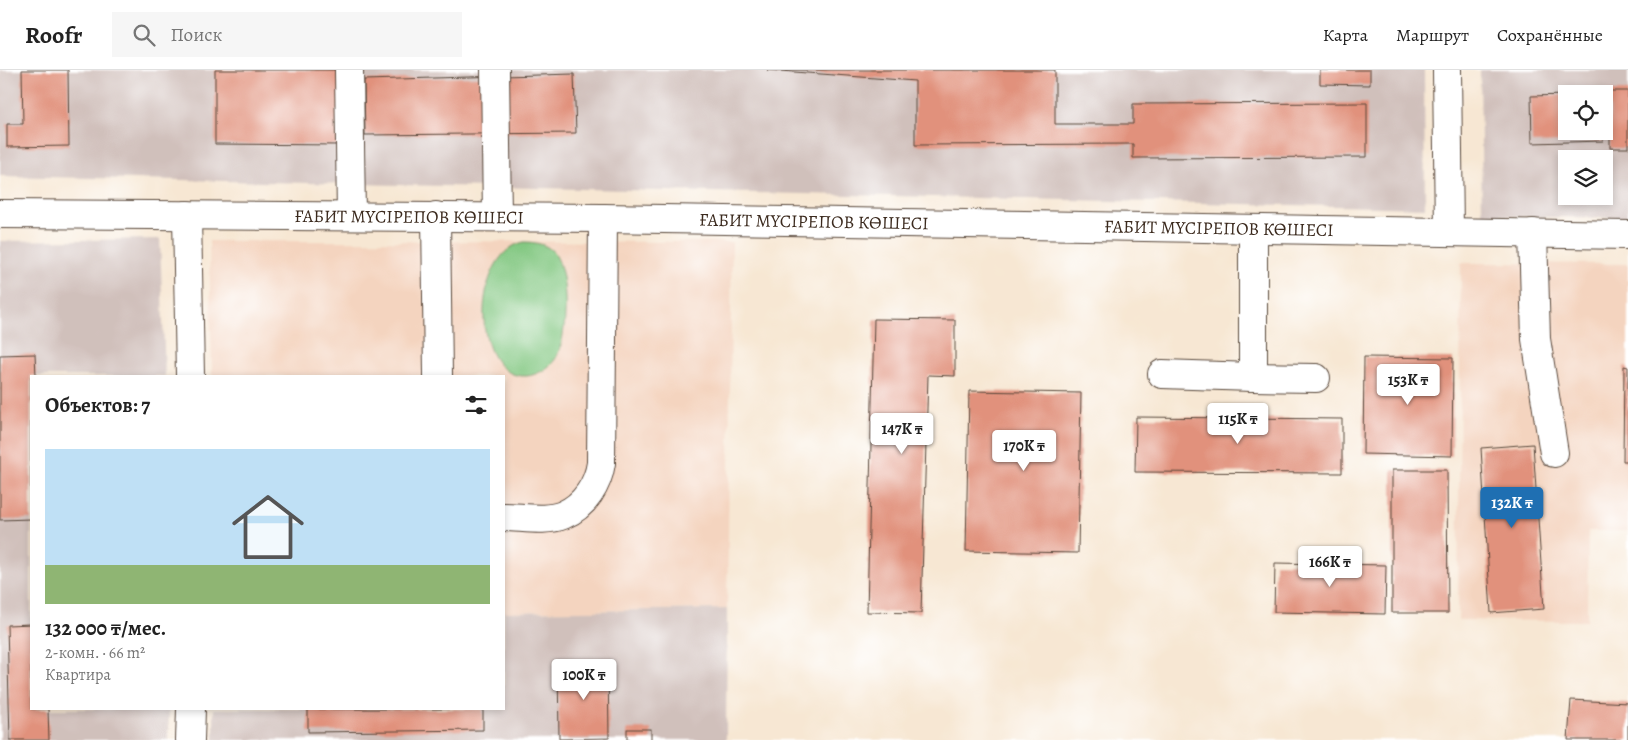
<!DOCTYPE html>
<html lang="ru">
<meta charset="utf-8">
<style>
body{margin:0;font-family:Alegreya,serif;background:#f6f6f6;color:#222;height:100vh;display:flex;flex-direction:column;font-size:19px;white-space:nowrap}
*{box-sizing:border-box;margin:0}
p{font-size:16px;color:#767676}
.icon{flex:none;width:28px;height:28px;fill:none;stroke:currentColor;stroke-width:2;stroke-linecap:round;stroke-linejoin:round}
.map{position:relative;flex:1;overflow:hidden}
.side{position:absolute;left:30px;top:305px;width:475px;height:335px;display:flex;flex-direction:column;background:#fff;border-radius:0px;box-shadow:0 2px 8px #0003}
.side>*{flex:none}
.fabs{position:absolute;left:1558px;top:15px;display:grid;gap:10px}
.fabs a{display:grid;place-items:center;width:55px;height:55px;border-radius:0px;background:#fff;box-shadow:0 2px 8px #0003;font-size:25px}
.price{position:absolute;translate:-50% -42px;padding:0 11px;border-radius:5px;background:#fff;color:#222;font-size:16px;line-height:32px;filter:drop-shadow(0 1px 2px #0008)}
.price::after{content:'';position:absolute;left:50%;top:30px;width:15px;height:11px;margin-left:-8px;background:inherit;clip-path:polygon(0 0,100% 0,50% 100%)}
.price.on{background:#1f6fb2;color:#fff}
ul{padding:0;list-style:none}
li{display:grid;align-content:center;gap:10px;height:265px;padding:0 15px}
li span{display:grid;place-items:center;height:155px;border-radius:0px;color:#555}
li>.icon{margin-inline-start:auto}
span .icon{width:90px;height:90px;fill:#fffc;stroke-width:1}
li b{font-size:21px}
h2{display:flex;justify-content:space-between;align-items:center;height:60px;padding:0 15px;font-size:21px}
header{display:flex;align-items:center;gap:30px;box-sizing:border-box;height:70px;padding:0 25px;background:#fff;border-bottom:1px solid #e0e0e0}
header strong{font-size:24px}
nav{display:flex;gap:28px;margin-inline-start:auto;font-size:18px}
.search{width:350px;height:45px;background:#f6f6f6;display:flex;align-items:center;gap:12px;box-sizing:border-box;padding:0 18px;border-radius:0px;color:#767676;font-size:19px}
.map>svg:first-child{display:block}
</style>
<header>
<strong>Roofr</strong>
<div class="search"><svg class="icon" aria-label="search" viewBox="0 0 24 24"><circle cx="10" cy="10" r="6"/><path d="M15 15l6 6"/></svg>Поиск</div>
<nav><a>Карта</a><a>Маршрут</a><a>Сохранённые</a></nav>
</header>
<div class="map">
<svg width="1628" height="670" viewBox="0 0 1628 670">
<rect width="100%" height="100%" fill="#fff"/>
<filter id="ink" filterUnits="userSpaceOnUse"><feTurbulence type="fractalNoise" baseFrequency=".02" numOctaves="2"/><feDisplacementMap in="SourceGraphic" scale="10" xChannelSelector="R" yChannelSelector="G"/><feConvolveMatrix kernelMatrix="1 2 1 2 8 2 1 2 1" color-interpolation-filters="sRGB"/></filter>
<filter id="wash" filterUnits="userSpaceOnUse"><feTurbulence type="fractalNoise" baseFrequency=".0096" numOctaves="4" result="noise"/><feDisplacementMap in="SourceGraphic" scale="20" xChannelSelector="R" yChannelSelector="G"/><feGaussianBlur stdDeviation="1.12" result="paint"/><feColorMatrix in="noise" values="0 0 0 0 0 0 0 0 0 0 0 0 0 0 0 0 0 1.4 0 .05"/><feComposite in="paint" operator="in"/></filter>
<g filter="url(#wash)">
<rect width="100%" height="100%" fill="#f7e7d3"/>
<g fill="#f4d4bf">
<path d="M 209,171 L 732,172 L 727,539 L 504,542 L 504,306 L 212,306 Z"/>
<path d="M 1461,193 L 1628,194 L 1628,461 L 1588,461 L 1587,551 L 1458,550 Z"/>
</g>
<g fill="#d0c0bb" fill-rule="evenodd">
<path d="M 0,0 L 1424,0 L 1425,138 L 0,106 Z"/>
<path d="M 1480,0 L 1628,0 L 1628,148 L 1482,146 ZM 1566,24 L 1604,24 L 1604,61 L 1566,61 ZM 1566,89 L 1604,89 L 1604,126 L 1566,126 Z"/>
<path d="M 160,169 L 165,306 L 31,306 L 31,639 L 169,639 L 168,670 L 0,670 L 0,171 Z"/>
<path d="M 727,539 L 726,670 L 214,670 L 214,639 L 504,639 L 504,542 Z"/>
</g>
<path fill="#83c882" stroke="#5f7950" d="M 524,172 C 535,172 548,174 555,184 C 569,205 568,267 556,288 C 550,298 537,305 527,306 C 469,310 471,183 524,172 Z"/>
<g id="blocks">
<g fill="#e1917b">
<path d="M 22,0 L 68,0 L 69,76 L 7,77 L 7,54 L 23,54 Z"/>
<path d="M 215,0 L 340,0 L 340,75 L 215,74 Z"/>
<path d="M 767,0 L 1055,0 L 1055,54 L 1133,54 L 1133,34 L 1367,33 L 1367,87 L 1133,88 L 1133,74 L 915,75 L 915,11 Z"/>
<path d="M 1320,0 L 1370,0 L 1370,15 L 1320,14 Z"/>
<path d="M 574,4 L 576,63 L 365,65 L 364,10 Z"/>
<rect x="1610" y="21" width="18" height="57"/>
<path d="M 1566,25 L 1566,61 L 1603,61 L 1603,71 L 1532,73 L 1531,26 Z"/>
<path d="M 874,249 L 955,250 L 955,306 L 928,305 L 921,543 L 867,542 Z"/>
<path d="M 35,284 L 36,306 L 31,306 L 31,449 L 0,450 L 0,285 Z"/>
<path d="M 1364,287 L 1453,288 L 1452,386 L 1363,384 Z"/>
<path d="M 1624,296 L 1628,297 L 1628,391 L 1623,391 Z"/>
<path d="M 969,321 L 1081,323 L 1078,483 L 966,481 Z"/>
<path d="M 1136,347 L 1342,349 L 1342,403 L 1135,402 Z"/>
<path d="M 1533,374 L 1544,539 L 1491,543 L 1481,378 Z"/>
<path d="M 1392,400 L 1447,400 L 1448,543 L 1392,543 Z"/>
<path d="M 1275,493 L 1386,495 L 1385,544 L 1274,542 Z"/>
<path d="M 31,554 L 31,639 L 48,639 L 49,670 L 10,670 L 7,555 Z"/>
<path d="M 608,593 L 609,668 L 559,669 L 558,594 Z"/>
<path d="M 1571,630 L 1628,633 L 1628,670 L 1568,670 Z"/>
<path d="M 308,639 L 483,639 L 483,660 L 308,662 Z"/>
<rect x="627" y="659" width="24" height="11"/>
</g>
</g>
</g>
<g filter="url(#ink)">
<use href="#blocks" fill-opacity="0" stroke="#574639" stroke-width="1"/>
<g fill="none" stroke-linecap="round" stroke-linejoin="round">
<g stroke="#574639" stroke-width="30">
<g id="minor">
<path d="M 349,0 L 351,146"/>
<path d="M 495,0 L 497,147"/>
<path d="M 187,145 L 190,306"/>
<path d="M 436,146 L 438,306"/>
<path d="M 1533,163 L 1536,269 L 1554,383"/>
<path d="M 1162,304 L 1253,307 L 1253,159"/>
<path d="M 1253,307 L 1316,308"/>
<path d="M 504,447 C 522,447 546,452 563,445 C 585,436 598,414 601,393 L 603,148"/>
<path d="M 190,670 L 191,639"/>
</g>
</g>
<g stroke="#574639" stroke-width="30">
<g id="major">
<path d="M 1447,0 L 1449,162"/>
<path id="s1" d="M 0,144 L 603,148 L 1628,165"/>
</g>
</g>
<use href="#minor" stroke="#fff" stroke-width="28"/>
<use href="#major" stroke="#fff" stroke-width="28"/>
</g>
</g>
<g text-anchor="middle" stroke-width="4" stroke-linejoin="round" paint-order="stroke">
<g font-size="18" fill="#3b2a1e" stroke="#fff">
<text dy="6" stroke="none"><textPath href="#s1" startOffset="409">ҒАБИТ МҮСІРЕПОВ КӨШЕСІ</textPath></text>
<text dy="6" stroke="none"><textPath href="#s1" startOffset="814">ҒАБИТ МҮСІРЕПОВ КӨШЕСІ</textPath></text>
<text dy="6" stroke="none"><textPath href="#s1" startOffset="1219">ҒАБИТ МҮСІРЕПОВ КӨШЕСІ</textPath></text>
</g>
</g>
</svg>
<div class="fabs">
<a><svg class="icon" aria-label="locate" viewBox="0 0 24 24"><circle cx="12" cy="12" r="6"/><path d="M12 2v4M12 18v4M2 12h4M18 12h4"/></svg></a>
<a><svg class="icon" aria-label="layers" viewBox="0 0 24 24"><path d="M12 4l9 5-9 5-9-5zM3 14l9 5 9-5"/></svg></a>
</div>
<b class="price" style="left:1408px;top:336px">153K ₸</b>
<b class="price" style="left:1238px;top:375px">115K ₸</b>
<b class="price" style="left:902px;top:385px">147K ₸</b>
<b class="price" style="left:1024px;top:402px">170K ₸</b>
<b class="price on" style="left:1512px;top:459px">132K ₸</b>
<b class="price" style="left:1330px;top:518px">166K ₸</b>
<b class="price" style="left:584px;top:631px">100K ₸</b>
<section class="side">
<h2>Объектов: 7<svg class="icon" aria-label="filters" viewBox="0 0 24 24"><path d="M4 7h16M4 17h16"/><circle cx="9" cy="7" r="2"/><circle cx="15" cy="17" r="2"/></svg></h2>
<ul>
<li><span style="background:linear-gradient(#bfe0f5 75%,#8fb573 0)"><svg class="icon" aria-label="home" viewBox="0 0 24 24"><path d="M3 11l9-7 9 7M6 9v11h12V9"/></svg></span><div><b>132 000 ₸/мес.</b><p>2-комн. · 66 m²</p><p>Квартира</p></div></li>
</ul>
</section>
</div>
